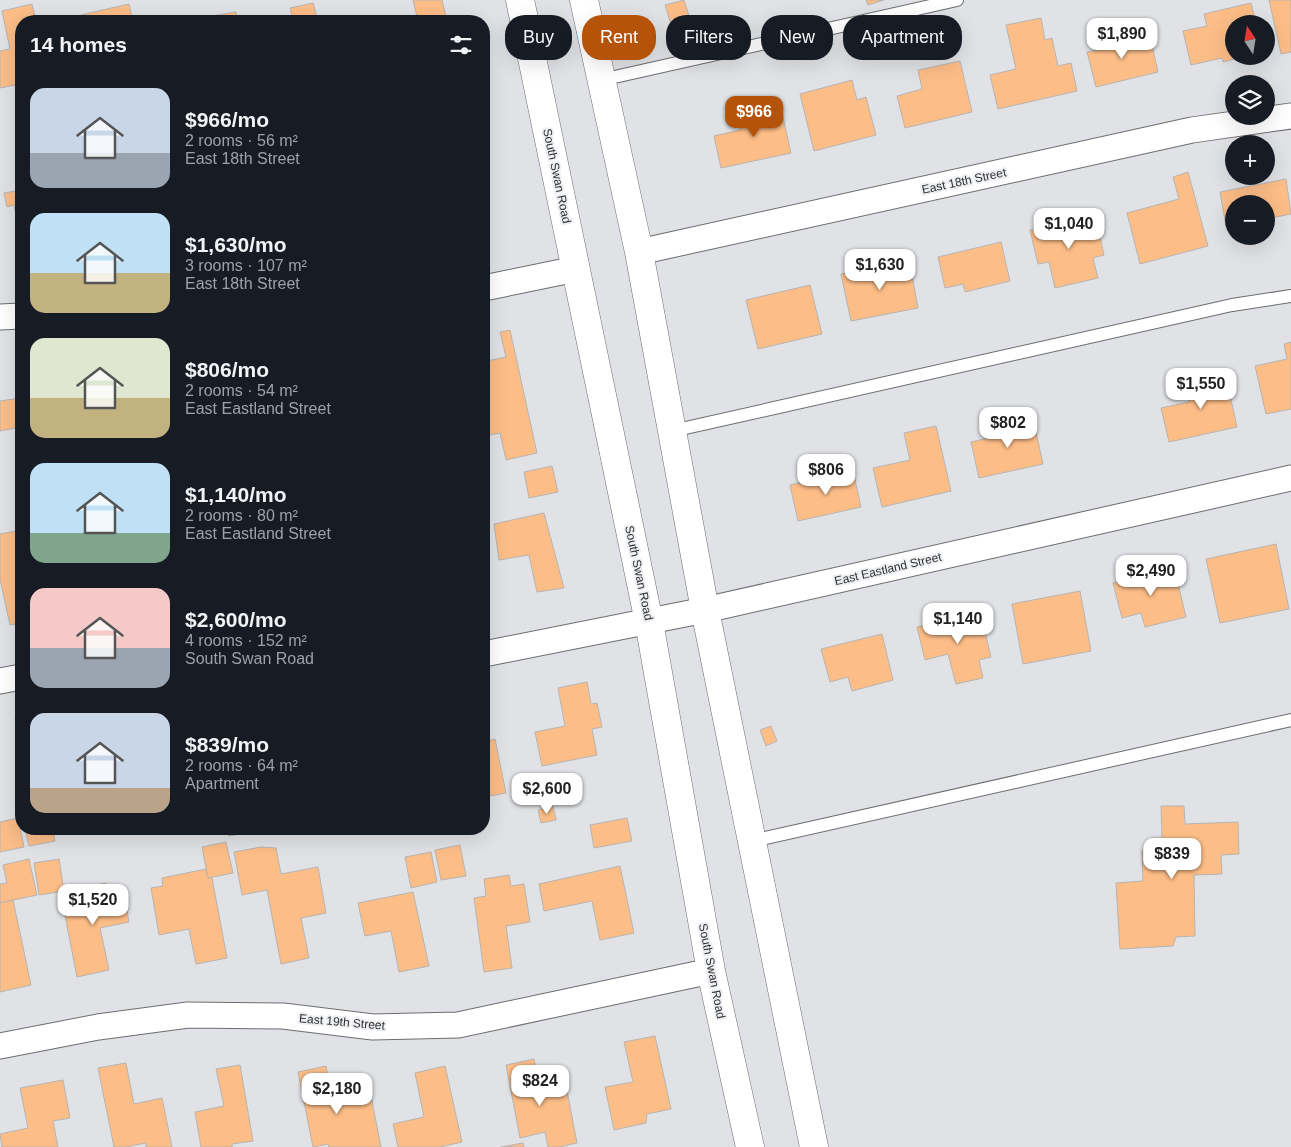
<!DOCTYPE html>
<meta charset="utf-8">
<style>
body{margin:0;font-family:Helvetica,sans-serif;background:#20242c;color:#f1f3f6;height:100vh;display:flex;flex-direction:column;font-size:19px;white-space:nowrap}
*{box-sizing:border-box;margin:0}
p{font-size:16px;color:#9ea1a6}
.icon{flex:none;width:28px;height:28px;fill:none;stroke:currentColor;stroke-width:2;stroke-linecap:round;stroke-linejoin:round}
.map{position:relative;flex:1;overflow:hidden}
.details{position:absolute;left:15px;top:15px;width:475px;height:820px;display:flex;flex-direction:column;background:#171b24;border-radius:20px;box-shadow:0 5px 20px #0002}
.details>*{flex:none}
.hud{position:absolute;left:505px;top:15px;width:475px;height:45px;display:flex;gap:10px}
.needle{width:32px;rotate:348deg}
.tools{position:absolute;left:1225px;top:15px;display:grid;gap:10px}
.tools a{display:grid;place-items:center;width:50px;height:50px;border-radius:50%;background:#171b24;box-shadow:0 5px 20px #0002;font-size:25px}
.price{position:absolute;translate:-50% -42px;padding:0 11px;border-radius:10px;background:#fff;color:#222;font-size:16px;line-height:32px;filter:drop-shadow(0 1px 2px #0008)}
.price::after{content:'';position:absolute;left:50%;top:30px;width:15px;height:11px;margin-left:-8px;background:inherit;clip-path:polygon(0 0,100% 0,50% 100%)}
.price.selected{background:#b45309;color:#fff}
ul{padding:0;list-style:none}
li{display:flex;align-items:center;gap:15px;height:125px;padding:0 15px}
li span{display:grid;place-items:center;flex:none;width:140px;height:100px;border-radius:15px;color:#555}
li>.icon{margin-inline-start:auto}
span .icon{width:60px;height:60px;fill:#fffc;stroke-width:1}
li b{font-size:21px}
h2{display:flex;justify-content:space-between;align-items:center;height:60px;padding:0 15px;font-size:21px}
.chip{padding:0 18px;border-radius:20px;background:#171b24;box-shadow:0 5px 20px #0002;font-size:18px;line-height:45px}
.chip.selected{background:#b45309;color:#fff}
.map>svg:first-child{display:block}
</style>
<div class="map">
<svg width="1291" height="1147" viewBox="0 0 1291 1147">
<rect width="100%" height="100%" fill="#e0e2e5"/>
<g fill="#fcbd87" stroke="#b7b4b2">
<path d="M 413,0 L 442,0 L 447,21 L 418,21 Z"/>
<path d="M 684,0 L 690,19 L 671,24 L 665,5 Z"/>
<path d="M 866,0 L 884,0 L 868,5 Z"/>
<path d="M 1269,0 L 1291,0 L 1291,52 L 1281,54 Z"/>
<path d="M 313,3 L 318,21 L 293,21 L 290,8 Z"/>
<path d="M 1251,3 L 1256,24 L 1234,24 L 1234,56 L 1248,56 L 1223,62 L 1222,58 L 1191,65 L 1183,31 L 1207,26 L 1204,14 Z"/>
<path d="M 32,4 L 36,21 L 21,21 L 21,84 L 0,88 L 0,51 L 10,49 L 2,11 Z"/>
<path d="M 129,4 L 133,21 L 82,21 L 81,15 Z"/>
<path d="M 236,12 L 238,21 L 206,21 L 205,17 Z"/>
<path d="M 1041,18 L 1045,40 L 1052,38 L 1058,66 L 1071,63 L 1077,91 L 998,109 L 990,75 L 1016,69 L 1006,25 Z"/>
<path d="M 1135,33 L 1137,44 L 1151,41 L 1158,72 L 1096,87 L 1087,52 L 1104,49 L 1102,41 Z"/>
<path d="M 960,61 L 972,112 L 905,128 L 897,96 L 922,89 L 918,70 Z"/>
<path d="M 852,80 L 857,100 L 866,97 L 876,135 L 814,151 L 800,94 Z"/>
<path d="M 780,104 L 791,153 L 721,168 L 714,136 L 740,130 L 736,114 Z"/>
<path d="M 1188,172 L 1208,246 L 1140,264 L 1127,213 L 1179,199 L 1173,177 Z"/>
<path d="M 1286,179 L 1291,214 L 1266,219 L 1266,204 L 1234,204 L 1234,225 L 1226,226 L 1220,192 Z"/>
<path d="M 21,190 L 21,226 L 18,226 L 14,205 L 7,207 L 4,193 Z"/>
<path d="M 484,211 L 489,238 L 484,239 Z"/>
<path d="M 1095,215 L 1104,255 L 1093,258 L 1098,278 L 1055,288 L 1049,262 L 1038,264 L 1030,230 Z"/>
<path d="M 1001,242 L 1010,281 L 965,292 L 963,284 L 945,288 L 938,257 Z"/>
<path d="M 909,260 L 918,308 L 851,321 L 841,274 Z"/>
<path d="M 810,285 L 822,334 L 758,349 L 746,300 Z"/>
<path d="M 510,330 L 537,453 L 506,460 L 500,433 L 484,436 L 484,376 L 489,374 L 487,361 L 506,357 L 500,332 Z"/>
<path d="M 1291,342 L 1291,409 L 1266,414 L 1255,366 L 1287,359 L 1284,344 Z"/>
<path d="M 1225,373 L 1237,427 L 1169,442 L 1161,408 L 1189,402 L 1185,382 Z"/>
<path d="M 21,398 L 21,427 L 0,431 L 0,401 Z"/>
<path d="M 1033,418 L 1043,464 L 979,478 L 971,442 L 993,437 L 990,427 Z"/>
<path d="M 936,426 L 951,491 L 882,507 L 873,468 L 910,460 L 904,433 Z"/>
<path d="M 552,466 L 558,492 L 529,498 L 524,472 Z"/>
<path d="M 853,471 L 861,507 L 798,521 L 790,485 Z"/>
<path d="M 544,513 L 564,588 L 537,592 L 529,555 L 499,560 L 494,524 Z"/>
<path d="M 21,530 L 21,623 L 10,625 L 0,579 L 0,534 Z"/>
<path d="M 1276,544 L 1289,609 L 1220,623 L 1206,559 Z"/>
<path d="M 1174,567 L 1186,617 L 1145,627 L 1141,613 L 1122,618 L 1113,583 Z"/>
<path d="M 1080,591 L 1091,651 L 1023,664 L 1012,604 Z"/>
<path d="M 980,612 L 991,657 L 979,660 L 983,678 L 956,684 L 948,654 L 925,660 L 917,627 Z"/>
<path d="M 882,634 L 893,680 L 852,691 L 848,677 L 830,682 L 821,649 Z"/>
<path d="M 587,682 L 591,704 L 597,703 L 602,727 L 592,729 L 597,755 L 542,766 L 535,732 L 565,726 L 558,688 Z"/>
<path d="M 21,717 L 21,748 L 15,718 Z"/>
<path d="M 771,726 L 777,741 L 766,746 L 760,730 Z"/>
<path d="M 495,739 L 506,793 L 484,797 L 484,742 Z"/>
<path d="M 553,806 L 556,820 L 541,823 L 538,810 Z"/>
<path d="M 1161,806 L 1184,806 L 1185,824 L 1238,822 L 1239,854 L 1221,855 L 1222,874 L 1194,875 L 1195,936 L 1176,937 L 1173,946 L 1120,949 L 1116,883 L 1143,881 L 1142,851 L 1153,838 L 1162,838 Z"/>
<path d="M 18,818 L 24,847 L 0,852 L 0,822 Z"/>
<path d="M 627,818 L 632,841 L 594,848 L 590,825 Z"/>
<path d="M 25,829 L 53,829 L 55,841 L 29,846 Z"/>
<path d="M 227,829 L 259,829 L 260,830 L 229,836 Z"/>
<path d="M 226,842 L 233,873 L 208,878 L 202,847 Z"/>
<path d="M 460,845 L 466,876 L 441,880 L 435,850 Z"/>
<path d="M 261,847 L 276,848 L 281,874 L 318,867 L 326,913 L 301,918 L 309,958 L 281,964 L 267,890 L 242,895 L 234,852 Z"/>
<path d="M 431,852 L 437,882 L 411,888 L 405,857 Z"/>
<path d="M 29,859 L 37,895 L 0,903 L 0,884 L 7,883 L 3,865 Z"/>
<path d="M 59,859 L 64,891 L 39,895 L 34,863 Z"/>
<path d="M 620,866 L 634,933 L 600,940 L 592,901 L 544,911 L 539,884 Z"/>
<path d="M 206,869 L 208,878 L 212,878 L 227,958 L 196,964 L 189,929 L 159,935 L 151,888 L 163,886 L 162,878 Z"/>
<path d="M 509,875 L 511,886 L 524,884 L 530,922 L 506,926 L 512,968 L 484,972 L 474,898 L 486,896 L 484,879 Z"/>
<path d="M 106,883 L 108,892 L 123,889 L 129,922 L 100,928 L 109,970 L 77,977 L 63,905 L 84,901 L 82,888 Z"/>
<path d="M 413,892 L 429,966 L 399,972 L 391,931 L 365,936 L 358,903 Z"/>
<path d="M 13,900 L 31,985 L 0,992 L 0,903 Z"/>
<path d="M 655,1036 L 671,1109 L 647,1114 L 646,1123 L 614,1130 L 605,1087 L 633,1082 L 624,1042 Z"/>
<path d="M 534,1059 L 542,1096 L 567,1091 L 577,1143 L 559,1147 L 548,1147 L 545,1132 L 520,1138 L 506,1065 Z"/>
<path d="M 126,1063 L 134,1104 L 162,1098 L 172,1147 L 146,1147 L 146,1143 L 126,1147 L 114,1147 L 98,1068 Z"/>
<path d="M 240,1065 L 253,1141 L 232,1144 L 232,1147 L 201,1147 L 195,1112 L 224,1106 L 216,1069 Z"/>
<path d="M 326,1066 L 333,1104 L 371,1096 L 381,1147 L 329,1147 L 328,1144 L 313,1147 L 298,1072 Z"/>
<path d="M 445,1066 L 462,1142 L 440,1147 L 398,1147 L 393,1124 L 424,1117 L 415,1073 Z"/>
<path d="M 63,1080 L 70,1118 L 53,1121 L 58,1147 L 2,1147 L 0,1134 L 28,1128 L 20,1088 Z"/>
<path d="M 523,1143 L 524,1147 L 501,1147 Z"/>
</g>
<g fill="none" stroke-linecap="round" stroke-linejoin="round">
<g stroke="#6c6d70" stroke-width="14">
<g id="service">
<path d="M 601,80 L 957,0"/>
<path d="M 672,431 L 1232,305 L 1291,296"/>
<path d="M 752,841 L 1291,720"/>
</g>
</g>
<g stroke="#6c6d70" stroke-width="27">
<g id="minor">
<path d="M 639,252 L 1192,130 L 1291,116"/>
<path d="M 484,288 L 576,269"/>
<path d="M 0,317 L 21,316"/>
<path d="M 484,654 L 705,610 L 1291,478"/>
<path d="M 0,681 L 21,677"/>
<path d="M 0,1046 L 98,1027 L 188,1015 L 283,1016 L 373,1027 L 458,1025 L 711,971"/>
</g>
</g>
<g stroke="#6c6d70" stroke-width="29">
<g id="primary">
<path d="M 520,0 L 649,622 L 711,971 L 750,1147"/>
<path d="M 584,0 L 639,252 L 705,610 L 814,1147"/>
</g>
</g>
<use href="#service" stroke="#fff" stroke-width="12"/>
<use href="#minor" stroke="#fff" stroke-width="25"/>
<use href="#primary" stroke="#fff" stroke-width="28"/>
</g>
<g text-anchor="middle" stroke-width="4" stroke-linejoin="round" paint-order="stroke">
<g font-size="12" fill="#2e2f30" stroke="#edeff2">
<text transform="translate(557 176) rotate(78)" y="4">South Swan Road</text>
<text transform="translate(964 181) rotate(-12)" y="4">East 18th Street</text>
<text transform="translate(888 569) rotate(-13)" y="4">East Eastland Street</text>
<text transform="translate(639 573) rotate(78)" y="4">South Swan Road</text>
<text transform="translate(712 971) rotate(79)" y="4">South Swan Road</text>
<text transform="translate(342 1022) rotate(5)" y="4">East 19th Street</text>
</g>
</g>
</svg>
<div class="tools">
<a><svg class="needle" viewBox="-14 -14 28 28"><path d="M0-13l5 13h-10z" fill="#e53935"/><path d="M0 13l5-13h-10z" fill="#9ea1a6"/></svg></a>
<a><svg class="icon" aria-label="layers" viewBox="0 0 24 24"><path d="M12 4l9 5-9 5-9-5zM3 14l9 5 9-5"/></svg></a>
<a>+</a>
<a>−</a>
</div>
<b class="price" style="left:1122px;top:60px">$1,890</b>
<b class="price selected" style="left:754px;top:138px">$966</b>
<b class="price" style="left:1069px;top:250px">$1,040</b>
<b class="price" style="left:880px;top:291px">$1,630</b>
<b class="price" style="left:1201px;top:410px">$1,550</b>
<b class="price" style="left:1008px;top:449px">$802</b>
<b class="price" style="left:826px;top:496px">$806</b>
<b class="price" style="left:1151px;top:597px">$2,490</b>
<b class="price" style="left:958px;top:645px">$1,140</b>
<b class="price" style="left:547px;top:815px">$2,600</b>
<b class="price" style="left:1172px;top:880px">$839</b>
<b class="price" style="left:93px;top:926px">$1,520</b>
<b class="price" style="left:540px;top:1107px">$824</b>
<b class="price" style="left:337px;top:1115px">$2,180</b>
<div class="hud">
<a class="chip">Buy</a>
<a class="chip selected">Rent</a>
<a class="chip">Filters</a>
<a class="chip">New</a>
<a class="chip">Apartment</a>
</div>
<section class="details">
<h2>14 homes<svg class="icon" aria-label="filters" viewBox="0 0 24 24"><path d="M4 7h16M4 17h16"/><circle cx="9" cy="7" r="2"/><circle cx="15" cy="17" r="2"/></svg></h2>
<ul>
<li><span style="background:linear-gradient(#c9d6e8 65%,#9aa5b1 0)"><svg class="icon" aria-label="home" viewBox="0 0 24 24"><path d="M3 11l9-7 9 7M6 9v11h12V9"/></svg></span><div><b>$966/mo</b><p>2 rooms · 56 m²</p><p>East 18th Street</p></div></li>
<li><span style="background:linear-gradient(#bfe0f5 60%,#c2b280 0)"><svg class="icon" aria-label="home" viewBox="0 0 24 24"><path d="M3 11l9-7 9 7M6 9v11h12V9"/></svg></span><div><b>$1,630/mo</b><p>3 rooms · 107 m²</p><p>East 18th Street</p></div></li>
<li><span style="background:linear-gradient(#dfe7d0 60%,#c2b280 0)"><svg class="icon" aria-label="home" viewBox="0 0 24 24"><path d="M3 11l9-7 9 7M6 9v11h12V9"/></svg></span><div><b>$806/mo</b><p>2 rooms · 54 m²</p><p>East Eastland Street</p></div></li>
<li><span style="background:linear-gradient(#bfe0f5 70%,#7fa58c 0)"><svg class="icon" aria-label="home" viewBox="0 0 24 24"><path d="M3 11l9-7 9 7M6 9v11h12V9"/></svg></span><div><b>$1,140/mo</b><p>2 rooms · 80 m²</p><p>East Eastland Street</p></div></li>
<li><span style="background:linear-gradient(#f6c9c9 60%,#9aa5b1 0)"><svg class="icon" aria-label="home" viewBox="0 0 24 24"><path d="M3 11l9-7 9 7M6 9v11h12V9"/></svg></span><div><b>$2,600/mo</b><p>4 rooms · 152 m²</p><p>South Swan Road</p></div></li>
<li><span style="background:linear-gradient(#c9d6e8 75%,#b9a48a 0)"><svg class="icon" aria-label="home" viewBox="0 0 24 24"><path d="M3 11l9-7 9 7M6 9v11h12V9"/></svg></span><div><b>$839/mo</b><p>2 rooms · 64 m²</p><p>Apartment</p></div></li>
</ul>
</section>
</div>
